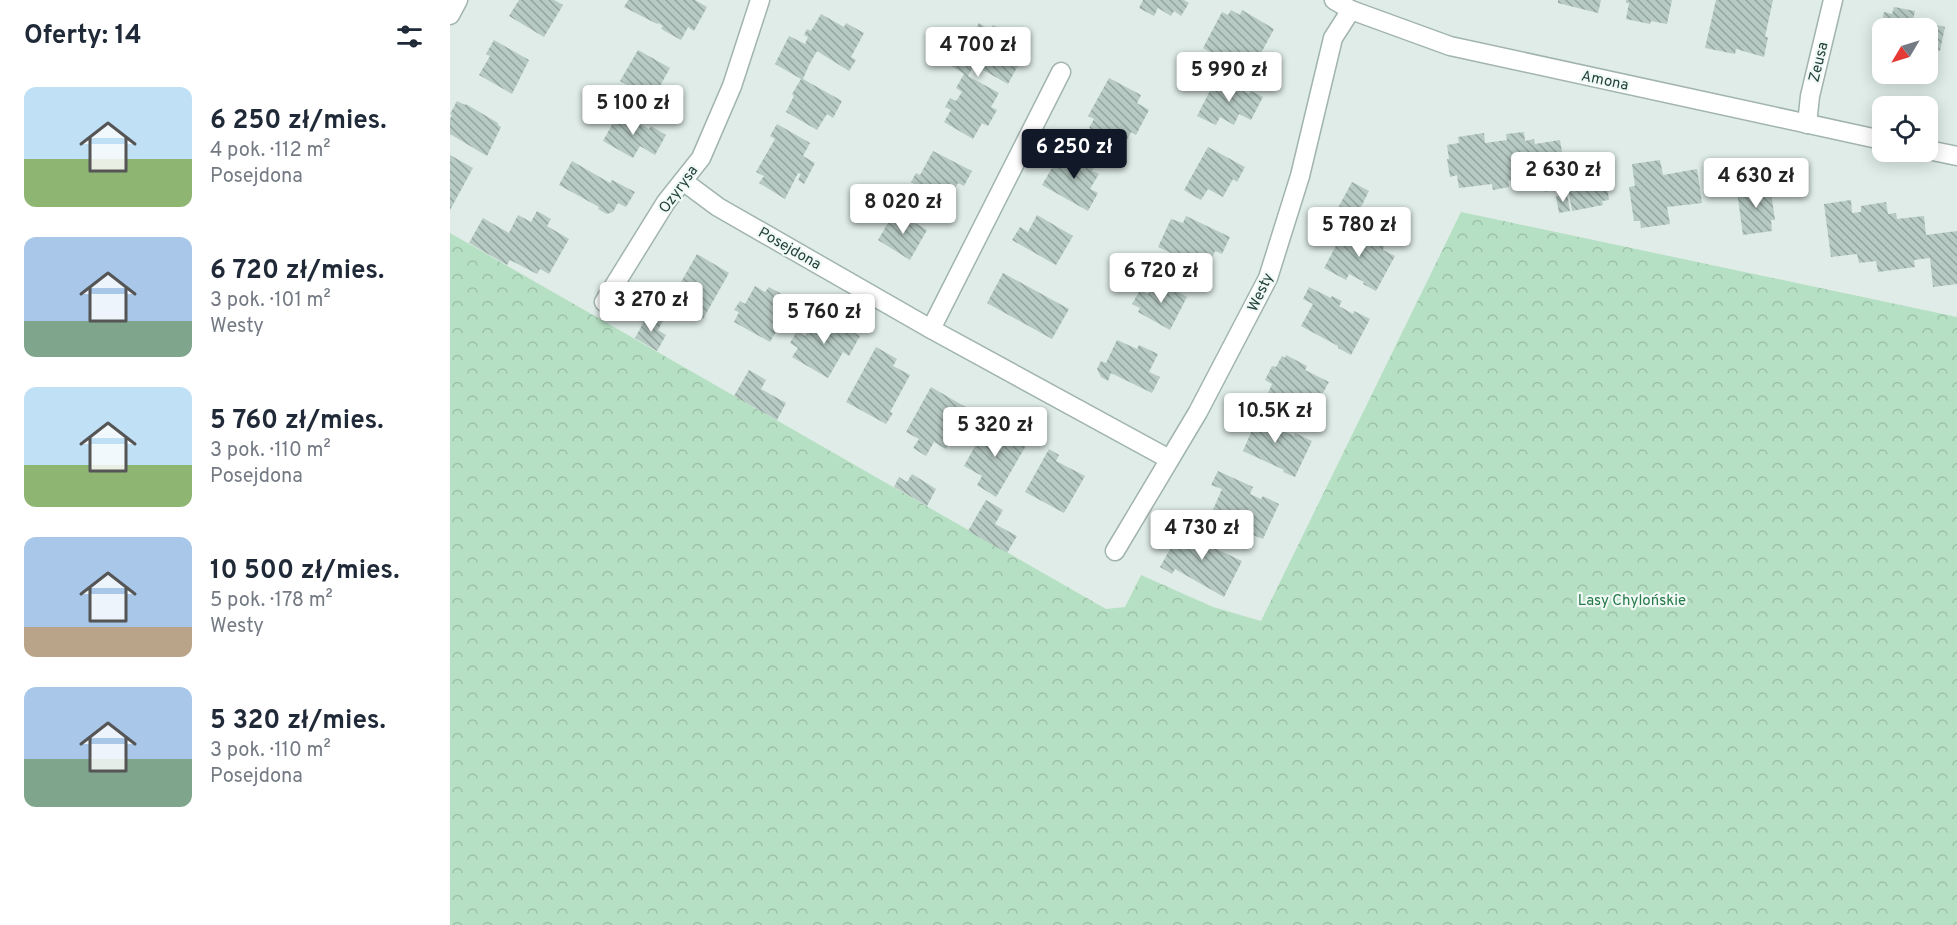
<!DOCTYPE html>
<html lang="pl">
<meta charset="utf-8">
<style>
body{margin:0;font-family:Overpass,sans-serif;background:#f6f6f7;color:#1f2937;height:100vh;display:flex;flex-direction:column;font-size:22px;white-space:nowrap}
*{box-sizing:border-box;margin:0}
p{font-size:20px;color:#747a83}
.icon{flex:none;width:33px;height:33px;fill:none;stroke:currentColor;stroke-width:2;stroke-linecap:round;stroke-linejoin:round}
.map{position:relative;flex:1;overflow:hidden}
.side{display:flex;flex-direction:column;background:#fff;width:450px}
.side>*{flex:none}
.needle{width:39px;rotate:232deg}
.buttons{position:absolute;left:1422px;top:18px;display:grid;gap:12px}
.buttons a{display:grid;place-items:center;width:66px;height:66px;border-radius:12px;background:#fff;box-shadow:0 3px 15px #0003;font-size:30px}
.price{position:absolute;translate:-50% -51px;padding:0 14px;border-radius:6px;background:#fff;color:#222;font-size:20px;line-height:39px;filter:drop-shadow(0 2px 3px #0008)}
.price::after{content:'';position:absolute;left:50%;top:36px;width:18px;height:14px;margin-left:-9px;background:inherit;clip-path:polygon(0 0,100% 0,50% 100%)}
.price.current{background:#111827;color:#fff}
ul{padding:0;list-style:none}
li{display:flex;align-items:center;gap:18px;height:150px;padding:0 24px}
li span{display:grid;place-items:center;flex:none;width:168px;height:120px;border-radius:12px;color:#555}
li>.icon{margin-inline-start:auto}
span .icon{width:72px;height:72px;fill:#fffc;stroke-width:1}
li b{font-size:26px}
h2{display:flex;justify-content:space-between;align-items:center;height:72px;padding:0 24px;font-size:26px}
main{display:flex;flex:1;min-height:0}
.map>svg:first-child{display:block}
</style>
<main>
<section class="side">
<h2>Oferty: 14<svg class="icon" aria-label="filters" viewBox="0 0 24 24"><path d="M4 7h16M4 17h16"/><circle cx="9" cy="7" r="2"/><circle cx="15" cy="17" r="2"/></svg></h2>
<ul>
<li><span style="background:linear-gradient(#bfe0f5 60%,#8fb573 0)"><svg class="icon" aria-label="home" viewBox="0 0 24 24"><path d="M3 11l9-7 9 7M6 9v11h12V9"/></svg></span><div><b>6 250 zł/mies.</b><p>4 pok. · 112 m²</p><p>Posejdona</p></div></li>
<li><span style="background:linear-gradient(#a9c7e8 70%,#7fa58c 0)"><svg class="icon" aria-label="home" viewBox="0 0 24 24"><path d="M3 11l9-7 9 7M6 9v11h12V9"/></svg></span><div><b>6 720 zł/mies.</b><p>3 pok. · 101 m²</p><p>Westy</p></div></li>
<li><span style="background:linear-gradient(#bfe0f5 65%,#8fb573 0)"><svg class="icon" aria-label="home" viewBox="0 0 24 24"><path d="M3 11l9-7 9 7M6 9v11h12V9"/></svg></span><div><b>5 760 zł/mies.</b><p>3 pok. · 110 m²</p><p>Posejdona</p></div></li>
<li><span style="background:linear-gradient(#a9c7e8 75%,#b9a48a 0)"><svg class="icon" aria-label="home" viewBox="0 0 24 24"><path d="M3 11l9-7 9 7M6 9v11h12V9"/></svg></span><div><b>10 500 zł/mies.</b><p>5 pok. · 178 m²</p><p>Westy</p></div></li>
<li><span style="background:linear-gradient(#a9c7e8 60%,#7fa58c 0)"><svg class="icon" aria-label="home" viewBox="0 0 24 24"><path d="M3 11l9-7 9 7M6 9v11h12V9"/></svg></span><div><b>5 320 zł/mies.</b><p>3 pok. · 110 m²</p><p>Posejdona</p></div></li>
</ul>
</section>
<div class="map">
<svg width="1507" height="925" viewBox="0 0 1507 925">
<defs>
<pattern id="forest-crowns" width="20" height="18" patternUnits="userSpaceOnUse" patternTransform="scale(1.5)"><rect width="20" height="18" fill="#b6e0c3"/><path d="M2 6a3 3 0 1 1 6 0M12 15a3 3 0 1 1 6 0" fill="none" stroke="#9cc1a8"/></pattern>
<pattern id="building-back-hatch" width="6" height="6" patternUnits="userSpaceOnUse" patternTransform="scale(1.5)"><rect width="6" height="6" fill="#b7cac3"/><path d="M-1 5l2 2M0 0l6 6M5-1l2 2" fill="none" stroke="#94a59f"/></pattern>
</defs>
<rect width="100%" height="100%" fill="#dfece7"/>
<path fill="url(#forest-crowns)" d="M 1011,212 L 1507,317 L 1507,925 L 0,925 L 0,233 L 656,609 L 675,607 L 691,575 L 763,607 L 811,621 Z"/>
<g fill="url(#building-back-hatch)">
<path d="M 69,0 L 104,0 L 113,5 L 94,37 L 59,16 Z"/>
<path d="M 178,0 L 245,0 L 257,7 L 244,31 L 238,27 L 231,40 L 213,30 L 211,28 L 213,26 L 208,23 L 207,24 L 174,7 Z"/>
<path d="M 693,0 L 734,0 L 739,3 L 731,16 L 724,11 L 721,16 L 708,8 L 704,16 L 689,8 Z"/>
<path d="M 1108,0 L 1151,0 L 1148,13 L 1108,3 Z"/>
<path d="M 1176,0 L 1222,0 L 1217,24 L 1201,21 L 1200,24 L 1176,19 L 1179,3 L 1176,3 Z"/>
<path d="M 1266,0 L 1323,0 L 1315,37 L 1318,37 L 1314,57 L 1286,49 L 1285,54 L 1255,48 Z"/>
<path d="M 1444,7 L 1465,11 L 1463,19 L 1495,27 L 1490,51 L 1478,48 L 1478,28 L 1432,28 L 1432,66 L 1423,65 L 1434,12 L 1442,14 Z"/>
<path d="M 781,10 L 790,15 L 792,10 L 824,29 L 803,68 L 778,54 L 775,60 L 753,48 L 772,12 L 778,15 Z"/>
<path d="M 371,14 L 394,27 L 396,23 L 414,33 L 401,57 L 406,60 L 399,71 L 367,51 L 359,65 L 353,79 L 392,101 L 383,118 L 377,114 L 367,130 L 336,112 L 344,96 L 342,94 L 351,79 L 325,64 L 339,36 L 355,44 L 358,37 L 354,35 L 357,29 L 361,31 Z"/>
<path d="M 529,23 L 540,30 L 543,25 L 552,30 L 549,35 L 564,44 L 557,57 L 569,64 L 558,84 L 524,65 L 518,76 L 549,93 L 541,107 L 547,110 L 538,126 L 532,123 L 523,139 L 494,122 L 501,110 L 495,107 L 500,98 L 506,101 L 512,92 L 506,88 L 514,74 L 490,59 L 500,42 L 514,50 Z"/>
<path d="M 44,40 L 79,60 L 62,94 L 29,75 L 40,56 L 36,54 Z"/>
<path d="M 188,50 L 220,68 L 210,86 L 215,88 L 207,102 L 170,81 Z"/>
<path d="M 1432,67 L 1432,74 L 1455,74 L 1453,82 L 1429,78 Z"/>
<path d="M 767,77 L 799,94 L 801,91 L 813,97 L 801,120 L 789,114 L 784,125 L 770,117 L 766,125 L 747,116 Z"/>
<path d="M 659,78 L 691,95 L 687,103 L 699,110 L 686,135 L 681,132 L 674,146 L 660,138 L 656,146 L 645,141 L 649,133 L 639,128 L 644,119 L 638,116 Z"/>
<path d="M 7,101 L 15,105 L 16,104 L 48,123 L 48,125 L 51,127 L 37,156 L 0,134 L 0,119 L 2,115 L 0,114 Z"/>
<path d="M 169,112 L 199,129 L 201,126 L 216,135 L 205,155 L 190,146 L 183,158 L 153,141 Z"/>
<path d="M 327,124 L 360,143 L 353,156 L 365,163 L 354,184 L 348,180 L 351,174 L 348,173 L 335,199 L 309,183 L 314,176 L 306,172 L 325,139 L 320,136 Z"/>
<path d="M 1074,132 L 1075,141 L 1084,139 L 1085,144 L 1110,140 L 1115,170 L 1140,166 L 1141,172 L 1154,169 L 1159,200 L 1152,201 L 1153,205 L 1122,211 L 1118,187 L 1095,192 L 1094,187 L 1083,190 L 1081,177 L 1058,181 L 1059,187 L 1043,190 L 1042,184 L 1009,188 L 1007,175 L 1000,177 L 997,159 L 999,159 L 997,145 L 1009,143 L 1008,137 L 1034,133 L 1035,143 L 1057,140 L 1056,134 Z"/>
<path d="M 758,147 L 795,167 L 787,182 L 783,179 L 773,197 L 758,189 L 751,200 L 734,190 Z"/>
<path d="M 483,151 L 522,171 L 514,186 L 508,183 L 498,201 L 489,196 L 485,203 L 465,192 L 468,186 L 461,182 L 466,173 L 470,175 Z"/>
<path d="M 636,153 L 648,160 L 642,171 L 649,174 L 640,189 L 648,193 L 638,211 L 592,185 L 610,154 L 630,165 Z"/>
<path d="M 0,155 L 23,168 L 0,210 Z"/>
<path d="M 1210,160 L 1213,175 L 1247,169 L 1252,203 L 1217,207 L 1220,224 L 1191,228 L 1190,221 L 1184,221 L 1179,187 L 1185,186 L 1182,164 Z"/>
<path d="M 122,161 L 160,183 L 162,180 L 185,192 L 176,207 L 168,203 L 163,212 L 157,214 L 148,209 L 149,207 L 109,185 Z"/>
<path d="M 902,182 L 919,191 L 904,221 L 897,217 L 889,206 Z"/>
<path d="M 1294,183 L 1295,188 L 1320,185 L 1325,220 L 1321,220 L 1322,231 L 1293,235 L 1286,184 Z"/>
<path d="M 1117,194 L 1120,211 L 1109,213 L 1106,196 Z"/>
<path d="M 1401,200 L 1402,213 L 1411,212 L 1411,206 L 1436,202 L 1438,214 L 1446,213 L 1447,219 L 1474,216 L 1476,235 L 1507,231 L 1507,284 L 1483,287 L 1480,258 L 1464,260 L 1465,267 L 1428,272 L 1426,261 L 1409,263 L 1407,254 L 1381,257 L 1374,204 Z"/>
<path d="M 87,211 L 101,219 L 97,226 L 119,239 L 99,274 L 90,269 L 87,274 L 60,260 L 57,265 L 19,243 L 33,218 L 59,233 L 68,215 L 81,222 Z"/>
<path d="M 445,211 L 477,230 L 460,260 L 428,240 Z"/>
<path d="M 587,215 L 623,236 L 606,265 L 562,240 L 570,227 L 578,232 Z"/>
<path d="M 736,216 L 780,237 L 772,254 L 765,251 L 757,269 L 708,247 L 721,219 L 733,223 Z"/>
<path d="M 890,223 L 934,246 L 933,250 L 945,256 L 926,291 L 913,284 L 914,282 L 899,274 L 896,280 L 874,268 L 888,242 L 883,239 Z"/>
<path d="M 247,254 L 279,273 L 253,319 L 225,301 L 233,286 L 230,284 Z"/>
<path d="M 553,273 L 619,309 L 602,339 L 537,303 Z"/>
<path d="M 666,276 L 673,281 L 665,291 L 659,287 Z"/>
<path d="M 706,279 L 737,297 L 720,330 L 688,312 L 690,308 L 682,304 L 690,290 L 698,294 Z"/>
<path d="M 305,286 L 315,292 L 319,287 L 344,301 L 320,342 L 284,322 L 289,312 L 284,310 L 290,301 L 295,304 Z"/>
<path d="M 859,287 L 881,298 L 882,296 L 892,301 L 889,306 L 903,314 L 904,311 L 920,319 L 901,355 L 888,348 L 888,346 L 851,326 L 863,304 L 853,299 Z"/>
<path d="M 369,312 L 410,336 L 399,356 L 393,352 L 378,378 L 342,357 L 348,348 L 340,343 L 347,331 L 355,336 Z"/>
<path d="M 198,314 L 213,321 L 208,330 L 216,335 L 207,351 L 185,338 Z"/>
<path d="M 667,340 L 687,349 L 689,345 L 708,354 L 699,372 L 710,377 L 702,393 L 661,373 L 658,381 L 651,377 L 647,369 L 651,361 L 656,363 Z"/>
<path d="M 426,347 L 447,359 L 443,366 L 460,375 L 440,412 L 443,413 L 436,424 L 396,402 Z"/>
<path d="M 836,355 L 857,366 L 855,370 L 879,382 L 869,400 L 873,402 L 865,418 L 847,408 L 848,406 L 839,401 L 837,403 L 818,393 L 822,384 L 815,380 L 822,366 L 826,367 L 832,356 L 835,358 Z"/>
<path d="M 299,370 L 316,380 L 311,389 L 336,403 L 327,420 L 284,396 Z"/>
<path d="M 481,387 L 519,409 L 496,449 L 484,442 L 476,456 L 463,448 L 469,439 L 456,432 Z"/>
<path d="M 799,411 L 821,422 L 822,420 L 833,425 L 831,430 L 844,436 L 845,433 L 862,441 L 845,477 L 833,472 L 834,470 L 793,451 L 802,430 L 792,425 Z"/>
<path d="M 539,421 L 577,444 L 546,497 L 527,485 L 532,476 L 514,466 Z"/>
<path d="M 599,449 L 609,455 L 606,461 L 635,476 L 614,513 L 575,492 Z"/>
<path d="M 768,471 L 803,487 L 800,494 L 811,499 L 813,496 L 829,504 L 813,539 L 798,533 L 800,530 L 762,512 L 772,489 L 761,485 Z"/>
<path d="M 462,474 L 486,489 L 477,506 L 444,487 L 449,477 L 457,482 Z"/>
<path d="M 536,500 L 553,510 L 545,524 L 567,536 L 557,553 L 518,531 Z"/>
<path d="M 733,526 L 754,537 L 756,532 L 767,538 L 762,547 L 792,561 L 774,597 L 725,569 L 722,574 L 710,567 Z"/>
</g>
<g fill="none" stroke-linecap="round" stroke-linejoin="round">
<g stroke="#a1b4af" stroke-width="21">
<g id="street">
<path d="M 884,0 L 901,10 L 1000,46 L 1432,140"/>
<path d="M 0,15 L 8,0"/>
<path d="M 1357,124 L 1360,96 L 1383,0"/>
<path d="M 1478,150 L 1507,156"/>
<path d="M 233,181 L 268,207 L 481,329 L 719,459"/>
<path d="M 154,302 L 216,202 L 251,158 L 282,86 L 310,0"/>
<path d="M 481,329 L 611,72"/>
<path d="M 665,551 L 748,412 L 818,278 L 850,176 L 883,38 L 901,10"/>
</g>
</g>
<use href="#street" stroke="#fff" stroke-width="18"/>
</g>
<g text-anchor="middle" stroke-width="4.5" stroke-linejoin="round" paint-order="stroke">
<g font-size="15" fill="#1e3e37" stroke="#f0f9f5">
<text transform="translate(1368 62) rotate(-76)" y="5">Zeusa</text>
<text transform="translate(1155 80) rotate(12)" y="5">Amona</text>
<text transform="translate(228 189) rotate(-54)" y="5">Ozyrysa</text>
<text transform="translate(340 248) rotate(30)" y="5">Posejdona</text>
<text transform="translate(810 292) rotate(-65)" y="5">Westy</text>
</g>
<g font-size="15" fill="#247948" stroke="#f0f9f5">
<text x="1182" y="605">Lasy Chylońskie</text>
</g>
</g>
</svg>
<div class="buttons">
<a><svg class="needle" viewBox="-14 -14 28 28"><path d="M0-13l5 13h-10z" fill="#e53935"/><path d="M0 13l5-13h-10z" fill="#747a83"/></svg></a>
<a><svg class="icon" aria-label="locate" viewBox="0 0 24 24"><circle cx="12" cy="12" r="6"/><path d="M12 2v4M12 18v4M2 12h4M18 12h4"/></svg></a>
</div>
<b class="price" style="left:528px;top:78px">4 700 zł</b>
<b class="price" style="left:779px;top:103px">5 990 zł</b>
<b class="price" style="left:183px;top:136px">5 100 zł</b>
<b class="price current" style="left:624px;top:180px">6 250 zł</b>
<b class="price" style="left:1113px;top:203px">2 630 zł</b>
<b class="price" style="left:1306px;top:209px">4 630 zł</b>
<b class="price" style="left:453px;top:235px">8 020 zł</b>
<b class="price" style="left:909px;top:258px">5 780 zł</b>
<b class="price" style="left:711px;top:304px">6 720 zł</b>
<b class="price" style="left:201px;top:333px">3 270 zł</b>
<b class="price" style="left:374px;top:345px">5 760 zł</b>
<b class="price" style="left:825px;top:444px">10.5K zł</b>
<b class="price" style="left:545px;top:458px">5 320 zł</b>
<b class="price" style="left:752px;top:561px">4 730 zł</b>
</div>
</main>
